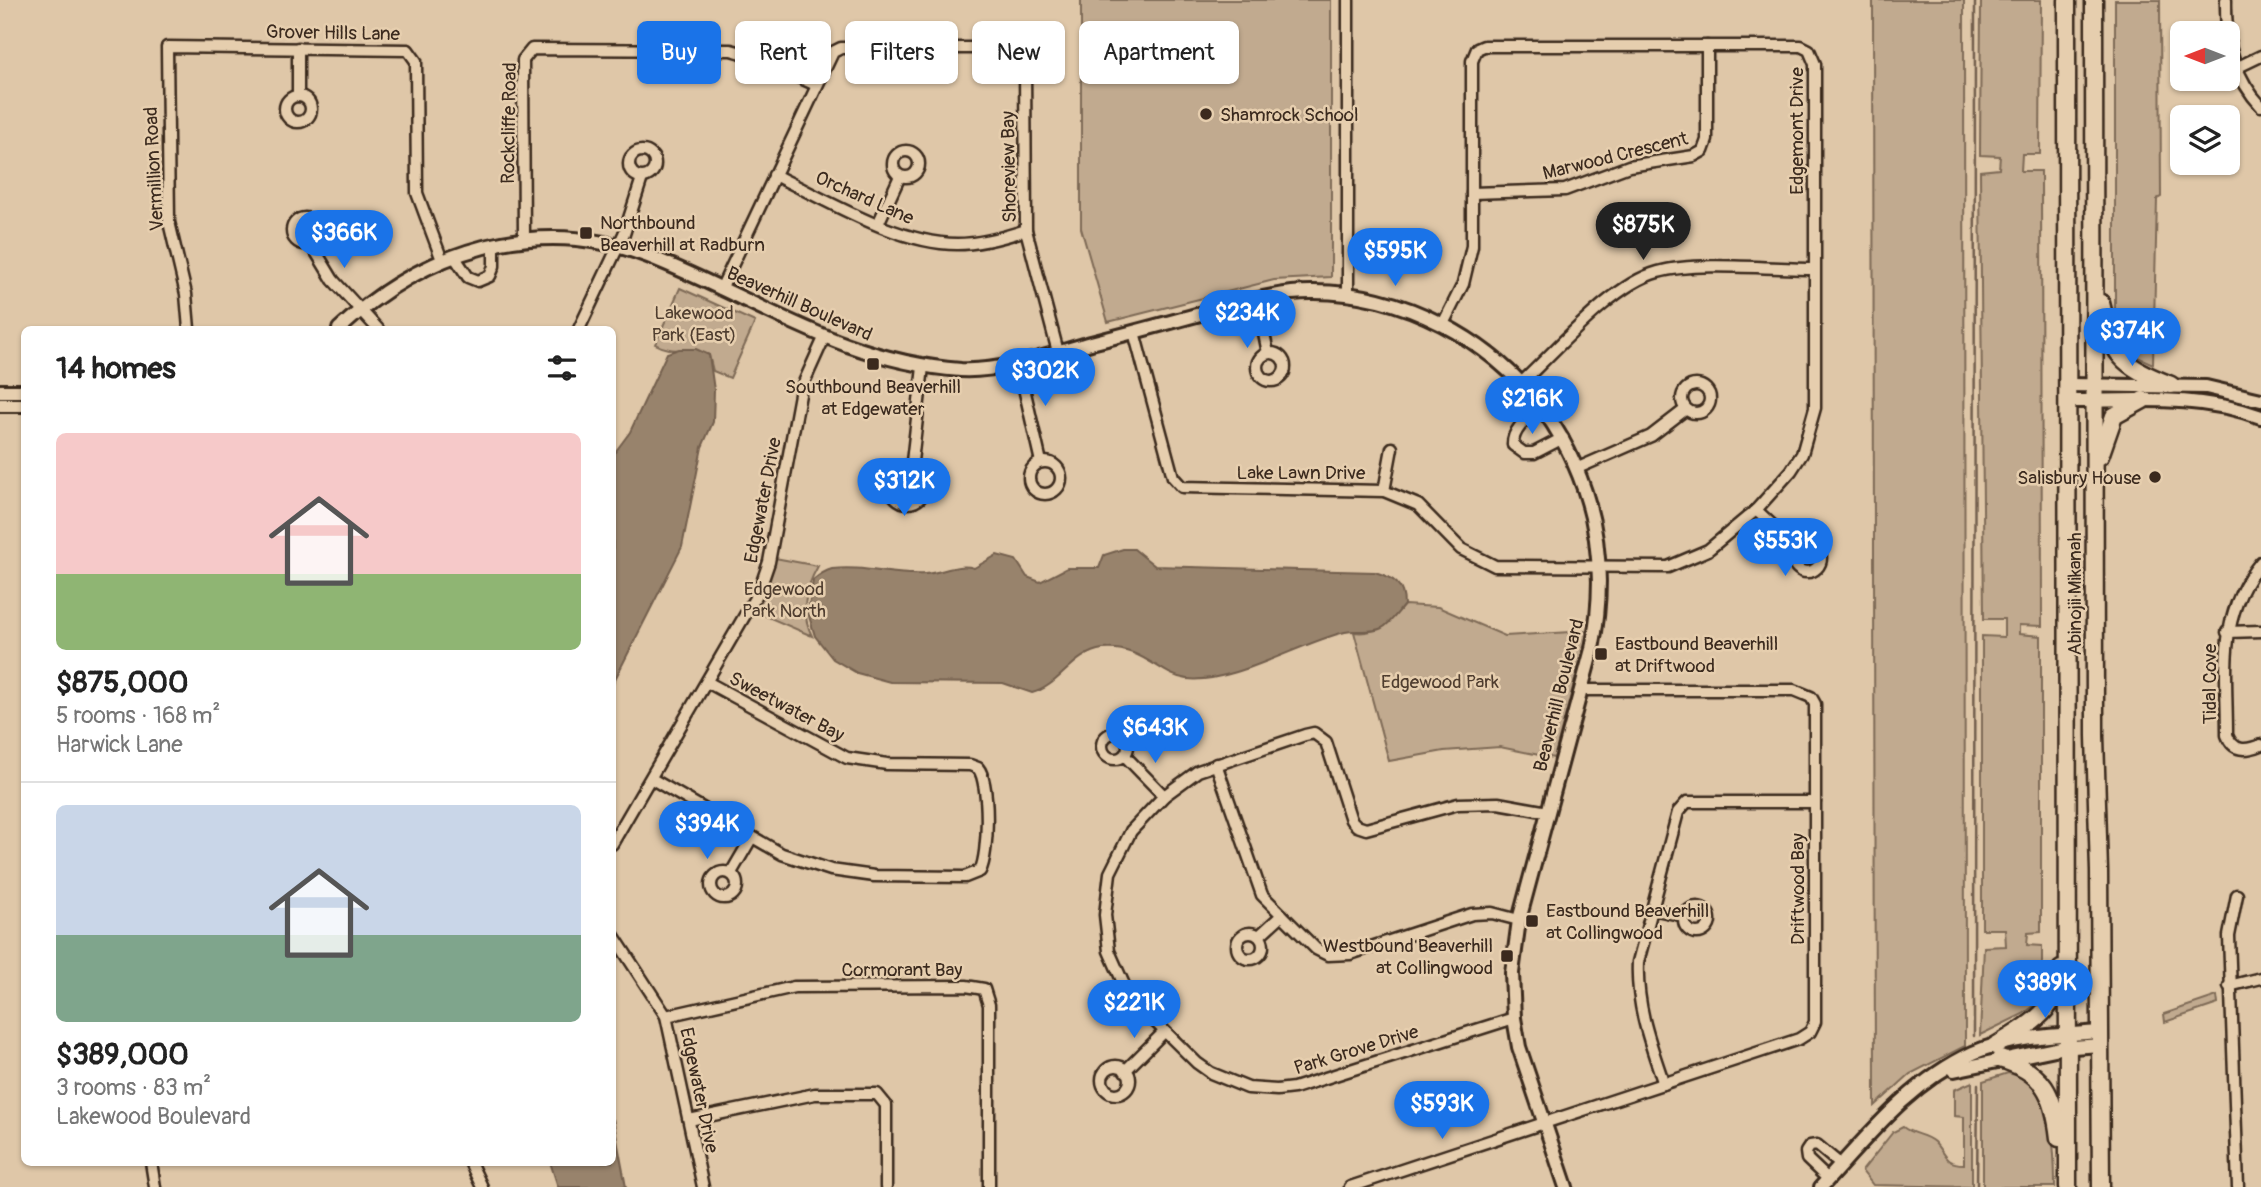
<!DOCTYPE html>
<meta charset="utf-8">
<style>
body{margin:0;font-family:Pangolin,sans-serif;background:#f6f6f6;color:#222;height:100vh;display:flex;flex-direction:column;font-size:26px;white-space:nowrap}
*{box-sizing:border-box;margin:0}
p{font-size:23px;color:#767676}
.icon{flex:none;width:38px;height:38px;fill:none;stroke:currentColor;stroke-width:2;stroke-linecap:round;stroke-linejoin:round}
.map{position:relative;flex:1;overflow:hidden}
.drawer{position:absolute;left:21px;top:326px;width:595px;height:840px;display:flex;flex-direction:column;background:#fff;border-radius:10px;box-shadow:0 2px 5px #0004}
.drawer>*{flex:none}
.guide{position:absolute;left:637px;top:21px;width:665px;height:63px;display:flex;gap:14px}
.needle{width:46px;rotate:270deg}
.buttons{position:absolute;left:2170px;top:21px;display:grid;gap:14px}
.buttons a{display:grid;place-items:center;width:70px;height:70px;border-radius:10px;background:#fff;box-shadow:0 2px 5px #0004;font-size:35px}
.price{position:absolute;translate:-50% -60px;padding:0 16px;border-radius:24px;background:#1a73e8;color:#fff;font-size:23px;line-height:46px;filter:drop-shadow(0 2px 4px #0008)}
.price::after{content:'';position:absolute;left:50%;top:42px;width:21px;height:16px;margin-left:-10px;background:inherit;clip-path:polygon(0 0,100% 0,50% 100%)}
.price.current{background:#222;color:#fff}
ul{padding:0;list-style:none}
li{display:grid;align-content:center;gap:14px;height:371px;padding:0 35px}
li+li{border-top:2px solid #e0e0e0}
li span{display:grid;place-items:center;height:217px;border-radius:10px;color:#555}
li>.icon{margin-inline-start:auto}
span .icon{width:126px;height:126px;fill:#fffc;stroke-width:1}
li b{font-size:30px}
h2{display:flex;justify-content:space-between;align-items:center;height:84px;padding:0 35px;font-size:30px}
.pill{padding:0 24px;border-radius:10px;background:#fff;box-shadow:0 2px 5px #0004;font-size:24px;line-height:63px}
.pill.current{background:#1a73e8;color:#fff}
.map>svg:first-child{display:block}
</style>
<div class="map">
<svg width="2261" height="1187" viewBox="0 0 2261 1187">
<rect width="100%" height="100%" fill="#dfc7a8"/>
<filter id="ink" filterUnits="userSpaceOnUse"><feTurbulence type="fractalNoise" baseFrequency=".0143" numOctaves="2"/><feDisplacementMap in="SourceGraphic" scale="14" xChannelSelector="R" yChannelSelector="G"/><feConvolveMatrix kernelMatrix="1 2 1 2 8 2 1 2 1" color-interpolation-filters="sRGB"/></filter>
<g filter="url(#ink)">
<g fill="#c1aa8f" stroke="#7e6a56" stroke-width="2">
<path d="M 1081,0 L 1331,0 L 1331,277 L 1274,280 L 1108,322 L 1081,228 Z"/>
<path d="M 1873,0 L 1964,0 L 1965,1046 L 1910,1074 L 1875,1106 Z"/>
<path d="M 1981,0 L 2041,0 L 2040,154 L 2022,154 L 2021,171 L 2041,171 L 2042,626 L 2019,625 L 2019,634 L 2041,636 L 2041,932 L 2028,933 L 2027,945 L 2042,946 L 2042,1000 L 2023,1014 L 1980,1035 L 1984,947 L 2006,946 L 2005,929 L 1982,929 L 1982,636 L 2004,637 L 2004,619 L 1984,619 L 1980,171 L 1999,169 L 2000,156 L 1980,155 Z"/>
<path d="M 2115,0 L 2160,0 L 2161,197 L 2157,199 L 2153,364 L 2124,351 L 2115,327 Z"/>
<path d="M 680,288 L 755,322 L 730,378 L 713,371 L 709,355 C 690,347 673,354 655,344 Z"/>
<path d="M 775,558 L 818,566 C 805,589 800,611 812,636 L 754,611 L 767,586 Z"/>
<path d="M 1404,605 L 1438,607 L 1505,636 L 1588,631 L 1554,758 L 1500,747 L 1444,751 L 1389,761 L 1354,632 C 1377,635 1390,622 1404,605 Z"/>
<path d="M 2217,996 L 2218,1004 L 2165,1022 L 2164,1014 Z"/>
<path d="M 2008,1073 L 2026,1078 L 2029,1075 C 2052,1115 2055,1141 2055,1187 L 1983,1187 L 1983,1081 Z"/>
<path d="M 1972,1082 L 1972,1187 L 1873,1185 L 1862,1171 L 1893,1132 L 1903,1127 C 1913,1135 1925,1134 1934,1142 C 1946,1154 1943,1164 1964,1164 L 1964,1117 L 1954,1116 L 1954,1090 Z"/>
</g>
<g fill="#98836c" stroke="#735f4d" stroke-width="2">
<path d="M 679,349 L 696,349 L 709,355 L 714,390 L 713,422 L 702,447 L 682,547 L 613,683 L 613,455 L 630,432 L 667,353 Z"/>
<path d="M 1123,549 L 1134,549 L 1155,566 L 1375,572 C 1394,578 1404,584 1404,605 C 1397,613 1391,623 1382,628 C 1369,634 1358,629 1345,632 C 1299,643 1233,684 1187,679 C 1160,676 1142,645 1103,649 C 1072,653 1060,686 1032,693 L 1003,683 L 890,682 L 857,673 L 833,659 L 815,636 L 808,613 L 813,580 C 819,575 824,571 832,569 C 863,565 893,576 925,574 C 942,573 957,563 974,568 L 997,555 L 1016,560 L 1027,577 L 1040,582 L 1067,568 L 1099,568 L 1104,555 Z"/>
<path d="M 613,1119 L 626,1187 L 558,1187 L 550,1162 L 612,1162 Z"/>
</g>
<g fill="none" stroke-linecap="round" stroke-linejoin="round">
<g stroke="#735f4d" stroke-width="2.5">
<path d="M 1974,1036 L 1975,0"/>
<path d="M 1977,1187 L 1978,1084"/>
</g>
<g stroke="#3b2a1e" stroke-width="15">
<g id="minor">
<path d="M 2226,0 C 2225,39 2234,77 2261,106"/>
<path d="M 298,48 L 298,96"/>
<path d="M 2236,68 L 2261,56"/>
<circle cx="298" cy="109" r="13"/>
<circle cx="642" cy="164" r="13"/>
<circle cx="906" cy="164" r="13"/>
<path d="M 774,175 C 827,200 897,244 957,244 C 979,244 1005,237 1026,230"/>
<path d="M 1472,193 L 1565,190 L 1629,166 L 1694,156 L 1703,151 L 1707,140 L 1707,46"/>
<circle cx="305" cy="231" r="13"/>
<path d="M 878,224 L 900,176"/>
<path d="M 524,240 L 523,60 L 532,49 L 731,50 L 749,55 L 816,85"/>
<path d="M 310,242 L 333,280 L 378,329"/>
<path d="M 454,256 L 468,277 L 478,281 L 490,276 L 494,266 L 494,244"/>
<path d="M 721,289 L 833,52 L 841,48 L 1008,48 L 1017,50 L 1025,64 L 1026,230 L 1058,352"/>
<path d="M 1348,295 L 1348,0"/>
<path d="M 1257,299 L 1268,353"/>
<path d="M 189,329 L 186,294 L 169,222 L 167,47 L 408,50 L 416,61 L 417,193 L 442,260"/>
<path d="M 579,329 L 624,234 L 642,178"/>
<path d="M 1134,332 L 1173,477 L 1182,487 L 1384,491 L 1418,505 L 1461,549 L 1495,566 L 1668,567 L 1708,550 L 1756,510 L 1791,471 L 1802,454 L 1815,408 L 1815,64 L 1809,50 L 1801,46 L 1484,46 L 1477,49 L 1472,61 L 1472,246 L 1463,284 L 1443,324"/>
<circle cx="1271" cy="367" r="14"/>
<path d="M 1018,362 L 1041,462"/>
<path d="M 1521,383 C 1557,350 1612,284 1658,272 C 1697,261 1772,269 1814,269"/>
<circle cx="1696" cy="399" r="14"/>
<path d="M 1541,407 C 1530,417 1512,428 1513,445 L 1524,453 L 1534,453 L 1563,438"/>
<circle cx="1045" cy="478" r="16"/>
<path d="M 1578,468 L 1651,436 L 1686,409"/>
<circle cx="908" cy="486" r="17"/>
<path d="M 911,470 L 923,367"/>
<path d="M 1384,491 L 1392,448"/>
<path d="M 1756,510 L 1797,548"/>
<circle cx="1807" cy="558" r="14"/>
<path d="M 2261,562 C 2217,615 2227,670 2227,735 C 2233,752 2246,751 2261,745"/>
<path d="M 2227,632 L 2261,631"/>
<circle cx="1115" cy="746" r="13"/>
<path d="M 1125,756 L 1164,796"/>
<path d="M 1216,764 L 1262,895 L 1316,949 L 1328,955 L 1350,954 L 1472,914 L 1492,913 L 1519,920"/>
<path d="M 652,779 L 782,854 L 831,870 L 874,876 L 965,877 L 980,871 C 989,855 990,782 978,768 L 970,765 L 887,764 L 847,758 L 707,682"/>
<path d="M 612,844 L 759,591 L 769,562 L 801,389 L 824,338"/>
<circle cx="724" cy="885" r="13"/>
<path d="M 731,873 L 752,837"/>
<path d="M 2237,895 L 2229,936 L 2238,1187"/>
<circle cx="1697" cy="920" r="13"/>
<path d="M 1652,909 L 1684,916"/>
<circle cx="1250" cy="946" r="13"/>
<path d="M 612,933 L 666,1016 L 703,1187"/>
<path d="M 1259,936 L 1282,915"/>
<path d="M 2229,986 L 2261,978"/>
<path d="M 666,1016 L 794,987 L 966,986 L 984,989 L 989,1005 L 989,1187"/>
<path d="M 1514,1018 L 1294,1088 L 1277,1090 L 1248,1088 L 1211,1073 L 1197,1063 L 1129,996 L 1109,951 L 1105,915 L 1110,873 L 1131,831 L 1164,796 L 1198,771 L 1305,735 L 1314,733 L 1326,742 L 1351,820 L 1357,826 L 1366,829 L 1458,804 L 1498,803 L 1548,812"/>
<circle cx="1116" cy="1080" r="14"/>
<path d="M 1125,1071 L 1164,1032"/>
<path d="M 1664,1084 C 1650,1043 1636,1006 1638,962 L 1678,812 L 1687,802 L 1815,802"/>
<path d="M 689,1120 L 815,1094 L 877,1094 L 886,1105 L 886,1187"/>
<path d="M 151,1162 L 155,1187"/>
<path d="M 470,1162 L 482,1187"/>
<path d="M 1828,1179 L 1807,1159 L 1806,1152 L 1810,1146 L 1817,1145 L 1841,1165"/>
<path d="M 1350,1187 L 1799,1039 L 1810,1032 L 1815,1022 L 1815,704 L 1811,697 L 1794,690 L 1581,690"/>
</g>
</g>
<g stroke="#3b2a1e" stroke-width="18">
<g id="tertiary">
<path d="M 339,329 C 423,251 537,213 648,256 C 758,299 839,361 961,370 C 1003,372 1051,354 1091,343 C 1131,333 1171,322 1211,311 C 1244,303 1277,292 1311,292 C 1401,291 1492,339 1545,412 C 1595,484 1609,564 1592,649 L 1519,920 L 1512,973 L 1514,1018 L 1519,1047 L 1566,1187"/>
<path d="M 2068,385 L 2206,387 L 2261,400"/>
<path d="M 0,391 L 24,391"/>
<path d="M 2068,401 C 2133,401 2199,394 2261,417"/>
<path d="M 0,405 L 24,405"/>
<path d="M 1954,1070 L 2060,1048 L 2100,1045"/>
<path d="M 1821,1187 C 1867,1137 1910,1082 1973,1053 C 2011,1036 2060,1035 2100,1032"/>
</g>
</g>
<g stroke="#3b2a1e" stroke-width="21">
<g id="primary">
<path d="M 2067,0 L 2068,1187"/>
<path d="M 2094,0 L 2095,736 L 2099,871 L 2101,1187"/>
<path d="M 2101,303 C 2114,357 2118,364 2171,385"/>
<path d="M 2100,456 L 2114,416 L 2143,400"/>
<path d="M 1995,1046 C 2027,1027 2060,1010 2061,969"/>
<path d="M 2000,1059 C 2044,1072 2054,1094 2059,1138"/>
</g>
</g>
<use href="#minor" stroke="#e6ceae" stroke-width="10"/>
<use href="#tertiary" stroke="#e6ceae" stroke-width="12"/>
<use href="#primary" stroke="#e6ceae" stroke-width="16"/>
</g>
</g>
<g fill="#3b2a1e" stroke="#e6ceae" stroke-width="2.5">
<circle cx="1206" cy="114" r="7"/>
<rect x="579" y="226" width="14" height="14" rx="3.5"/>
<rect x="866" y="357" width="14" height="14" rx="3.5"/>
<circle cx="2155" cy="477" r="7"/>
<rect x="1594" y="647" width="14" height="14" rx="3.5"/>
<rect x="1525" y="914" width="14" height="14" rx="3.5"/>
<rect x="1500" y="949" width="14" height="14" rx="3.5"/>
</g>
<g text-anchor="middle" stroke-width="5" stroke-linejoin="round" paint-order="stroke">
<g font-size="19" fill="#3b2a1e" stroke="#e6ceae">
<text transform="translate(333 32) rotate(1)" y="7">Grover Hills Lane</text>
<text transform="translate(508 123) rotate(-89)" y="7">Rockcliffe Road</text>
<text transform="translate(1796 131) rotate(-90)" y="7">Edgemont Drive</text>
<text transform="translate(1615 155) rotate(-14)" y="7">Marwood Crescent</text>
<text transform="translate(1008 167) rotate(-91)" y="7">Shoreview Bay</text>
<text transform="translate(153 169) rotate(-93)" y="7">Vermillion Road</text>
<text transform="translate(865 197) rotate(24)" y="7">Orchard Lane</text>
<text transform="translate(800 303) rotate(24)" y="7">Beaverhill Boulevard</text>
<text x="1301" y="479">Lake Lawn Drive</text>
<text transform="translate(762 500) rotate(-79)" y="7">Edgewater Drive</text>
<text transform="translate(2074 594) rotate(-90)" y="7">Abinojii Mikanah</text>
<text transform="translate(2209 684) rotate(-90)" y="7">Tidal Cove</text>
<text transform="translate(1558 695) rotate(-76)" y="7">Beaverhill Boulevard</text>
<text transform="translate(787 706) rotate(28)" y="7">Sweetwater Bay</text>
<text transform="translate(1797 889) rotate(-90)" y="7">Driftwood Bay</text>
<text x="902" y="976">Cormorant Bay</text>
<text transform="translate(1356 1049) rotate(-17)" y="7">Park Grove Drive</text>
<text transform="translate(700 1090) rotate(78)" y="7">Edgewater Drive</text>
</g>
<g font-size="19" fill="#3b2a1e" stroke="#e6ceae" text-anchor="start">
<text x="1220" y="121">Shamrock School</text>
<text x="600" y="229">Northbound<tspan x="600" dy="22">Beaverhill at Radburn</tspan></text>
<text x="873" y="393" text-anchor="middle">Southbound Beaverhill<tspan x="873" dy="22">at Edgewater</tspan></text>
<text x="2141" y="484" text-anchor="end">Salisbury House</text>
<text x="1615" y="650">Eastbound Beaverhill<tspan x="1615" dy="22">at Driftwood</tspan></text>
<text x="1546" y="917">Eastbound Beaverhill<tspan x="1546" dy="22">at Collingwood</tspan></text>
<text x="1493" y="952" text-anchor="end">Westbound Beaverhill<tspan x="1493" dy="22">at Collingwood</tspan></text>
</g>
<g font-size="19" fill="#4f3d2f" stroke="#e6ceae">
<text x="694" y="319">Lakewood<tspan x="694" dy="22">Park (East)</tspan></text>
<text x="784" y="595">Edgewood<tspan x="784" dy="22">Park North</tspan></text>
<text x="1440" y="688">Edgewood Park</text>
</g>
</g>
</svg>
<div class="buttons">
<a><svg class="needle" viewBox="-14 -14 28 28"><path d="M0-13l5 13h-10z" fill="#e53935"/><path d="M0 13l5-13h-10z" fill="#767676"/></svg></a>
<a><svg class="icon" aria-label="layers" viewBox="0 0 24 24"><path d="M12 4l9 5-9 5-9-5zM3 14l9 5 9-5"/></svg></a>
</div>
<b class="price current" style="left:1643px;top:262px">$875K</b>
<b class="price" style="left:344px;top:270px">$366K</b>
<b class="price" style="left:1395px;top:288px">$595K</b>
<b class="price" style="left:1247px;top:350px">$234K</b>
<b class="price" style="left:2132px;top:368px">$374K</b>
<b class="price" style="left:1045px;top:408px">$302K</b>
<b class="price" style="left:1532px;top:436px">$216K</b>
<b class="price" style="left:904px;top:518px">$312K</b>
<b class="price" style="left:1785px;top:578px">$553K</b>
<b class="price" style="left:1155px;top:765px">$643K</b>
<b class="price" style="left:707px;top:861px">$394K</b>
<b class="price" style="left:2045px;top:1020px">$389K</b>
<b class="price" style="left:1134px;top:1040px">$221K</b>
<b class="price" style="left:1442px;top:1141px">$593K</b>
<div class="guide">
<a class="pill current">Buy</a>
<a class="pill">Rent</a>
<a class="pill">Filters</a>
<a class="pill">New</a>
<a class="pill">Apartment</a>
</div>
<section class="drawer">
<h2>14 homes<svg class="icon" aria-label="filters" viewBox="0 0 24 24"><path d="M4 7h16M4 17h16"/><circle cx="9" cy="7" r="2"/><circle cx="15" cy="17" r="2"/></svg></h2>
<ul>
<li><span style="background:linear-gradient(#f6c9c9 65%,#8fb573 0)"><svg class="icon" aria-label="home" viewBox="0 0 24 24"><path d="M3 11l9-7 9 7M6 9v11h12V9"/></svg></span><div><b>$875,000</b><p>5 rooms · 168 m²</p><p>Harwick Lane</p></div></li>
<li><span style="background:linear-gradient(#c9d6e8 60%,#7fa58c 0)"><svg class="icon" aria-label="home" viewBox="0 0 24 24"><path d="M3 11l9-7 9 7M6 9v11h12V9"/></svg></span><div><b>$389,000</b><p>3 rooms · 83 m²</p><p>Lakewood Boulevard</p></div></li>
</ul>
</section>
</div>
